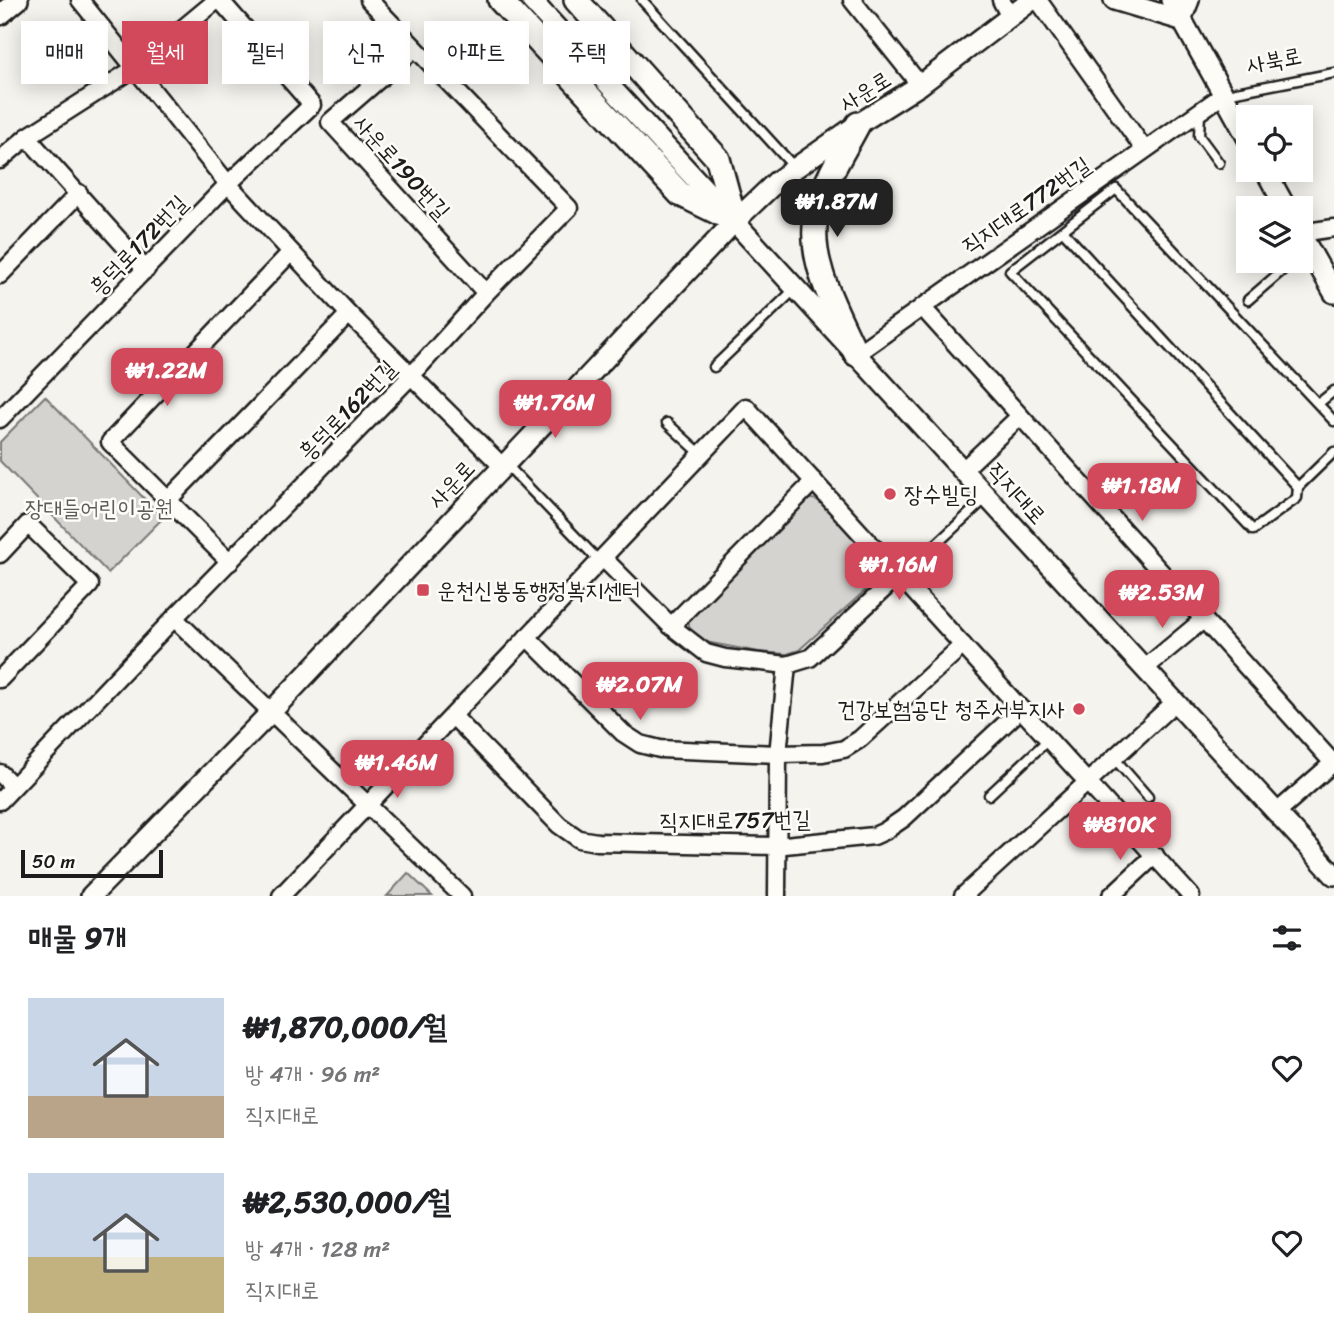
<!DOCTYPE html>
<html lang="ko">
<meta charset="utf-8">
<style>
body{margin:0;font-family:Sriracha,"Poor Story",sans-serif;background:#f6f6f6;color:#202124;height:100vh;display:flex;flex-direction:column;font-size:26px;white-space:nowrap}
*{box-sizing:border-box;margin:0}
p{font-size:23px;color:#757577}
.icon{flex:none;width:38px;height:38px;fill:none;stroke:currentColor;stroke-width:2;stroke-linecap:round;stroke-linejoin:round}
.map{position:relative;height:896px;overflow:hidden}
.panel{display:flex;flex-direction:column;background:#fff;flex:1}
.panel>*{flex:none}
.hud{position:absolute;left:21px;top:21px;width:700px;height:63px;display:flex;gap:14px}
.controls{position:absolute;left:1236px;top:105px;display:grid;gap:14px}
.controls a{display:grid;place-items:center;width:77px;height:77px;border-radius:0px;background:#fff;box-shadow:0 4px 18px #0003;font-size:35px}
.scale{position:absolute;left:21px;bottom:18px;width:142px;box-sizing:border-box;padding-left:7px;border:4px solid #1c1c1c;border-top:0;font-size:19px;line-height:24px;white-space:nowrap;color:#1c1c1c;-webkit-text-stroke:5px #fdfcf7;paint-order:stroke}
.price{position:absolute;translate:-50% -60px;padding:0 16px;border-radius:14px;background:#d1495b;color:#fff;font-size:23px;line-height:46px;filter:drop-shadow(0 2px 4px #0008)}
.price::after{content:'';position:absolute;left:50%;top:42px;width:21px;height:16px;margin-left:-10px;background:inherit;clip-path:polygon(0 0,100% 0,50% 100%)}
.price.on{background:#222;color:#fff}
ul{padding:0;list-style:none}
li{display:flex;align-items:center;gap:21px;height:175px;padding:0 28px}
li span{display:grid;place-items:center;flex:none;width:196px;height:140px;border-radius:0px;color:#555}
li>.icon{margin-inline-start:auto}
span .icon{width:84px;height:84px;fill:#fffc;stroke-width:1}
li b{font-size:30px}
h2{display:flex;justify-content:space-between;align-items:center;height:84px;padding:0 28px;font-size:30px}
.chip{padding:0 24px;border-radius:0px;background:#fff;box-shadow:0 4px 18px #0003;font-size:24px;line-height:63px}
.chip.on{background:#d1495b;color:#fff}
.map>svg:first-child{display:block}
</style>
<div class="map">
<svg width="1334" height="896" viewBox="0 0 1334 896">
<rect width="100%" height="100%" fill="#f4f3ee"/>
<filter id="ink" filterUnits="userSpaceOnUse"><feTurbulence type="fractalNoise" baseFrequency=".0143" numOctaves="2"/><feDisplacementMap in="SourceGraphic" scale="14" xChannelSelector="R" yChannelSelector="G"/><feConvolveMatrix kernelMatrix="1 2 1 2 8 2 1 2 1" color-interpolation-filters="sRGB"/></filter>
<g filter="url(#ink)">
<g fill="#d4d3cf" stroke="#787876" stroke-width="2">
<path d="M 45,396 L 163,518 L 108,573 L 0,461 L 0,442 Z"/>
<path d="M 802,498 L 819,500 L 875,561 L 878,579 L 799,650 L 787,654 L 759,652 L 706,642 L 690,630 L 687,615 Z"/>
<path d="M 408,873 L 432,896 L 387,896 Z"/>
</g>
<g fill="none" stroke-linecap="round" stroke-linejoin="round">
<g stroke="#1c1c1c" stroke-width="13">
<g id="service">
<path d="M 642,0 L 795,168"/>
<path d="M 1226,94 L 1334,73"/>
<path d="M 1200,113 L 1199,136 L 1219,163"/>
<path d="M 1063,231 L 1298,487"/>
<path d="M 1248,300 L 1293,261"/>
<path d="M 714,367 L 796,288"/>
<path d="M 1319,403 L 1334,391"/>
<path d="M 1334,421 L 1116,189 L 1010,271 L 1253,530 L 1297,498 L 1298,487 L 1334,452"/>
<path d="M 667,423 L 701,454"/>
<path d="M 507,465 L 599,561"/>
<path d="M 901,577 L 986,498"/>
<path d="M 1114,758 L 1148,797"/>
<path d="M 989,795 L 1049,739"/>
</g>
</g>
<g stroke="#1c1c1c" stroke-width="21">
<g id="minor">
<path d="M 80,0 L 228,184 L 349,314 L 502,466"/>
<path d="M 852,0 L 920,85"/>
<path d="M 1001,0 L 1010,17"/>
<path d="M 1038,0 L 1144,149"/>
<path d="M 414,49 L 330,122 L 486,293"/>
<path d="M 27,137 L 146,270"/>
<path d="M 0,160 L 27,137 L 135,68 L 217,0"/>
<path d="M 1300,233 L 1334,228"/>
<path d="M 0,275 L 79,193"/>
<path d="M 922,307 L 1334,764"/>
<path d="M 856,354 L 1223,95"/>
<path d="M 0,419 L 228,184 L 312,105 L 220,0"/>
<path d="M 963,470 L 1020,416"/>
<path d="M 168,500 L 349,314"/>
<path d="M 0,554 L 28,524 L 90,585 L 0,679"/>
<path d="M 603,558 L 671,626 L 706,653 L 725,658 L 787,665 L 810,658 L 899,575"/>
<path d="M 230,562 L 110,442 L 291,252"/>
<path d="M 174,618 L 462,896"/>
<path d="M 671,626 L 814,481"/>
<path d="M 527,637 L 623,733 L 640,744 L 660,749 L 778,754 L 823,753 L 844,749 L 860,739 L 963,645"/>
<path d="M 1144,669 L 1204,619"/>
<path d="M 453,716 L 559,825 L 579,839 L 597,842 L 775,846 L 874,836 L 885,831 L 904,818 L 1021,709"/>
<path d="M 0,773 L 13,786"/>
<path d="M 0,801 L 174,618 L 411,376 L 486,293 L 569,208 L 369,0"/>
<path d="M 1276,813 L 1333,763"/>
<path d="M 281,896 L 746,407 L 1191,896"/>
<path d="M 777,896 L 778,754 L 787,665"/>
<path d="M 963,896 L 1175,702"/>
<path d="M 1111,896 L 1155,855"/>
</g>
</g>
<g stroke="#1c1c1c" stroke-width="24">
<g id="tertiary">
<path d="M 531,0 L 1334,875"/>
<path d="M 1114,0 L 1181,20 L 1189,0"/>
<path d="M 1171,0 L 1248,139"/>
<path d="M 0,15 L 18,0"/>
<path d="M 1265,170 L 1286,208"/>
<path d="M 1300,233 L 1334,293"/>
<path d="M 91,896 L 271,712 L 735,221 L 777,181 L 858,124 L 920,85 L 1032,0"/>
</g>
</g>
<g stroke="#1c1c1c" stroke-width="28">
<g id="secondary">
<path d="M 500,0 L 680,194 L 735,221"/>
<path d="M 576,0 L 718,159 L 735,221"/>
<path d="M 856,354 C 838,313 808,264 816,217 C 821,185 843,153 858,124"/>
</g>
</g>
<use href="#service" stroke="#fdfcf7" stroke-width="8"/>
<use href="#minor" stroke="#fdfcf7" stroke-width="16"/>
<use href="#tertiary" stroke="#fdfcf7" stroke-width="19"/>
<use href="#secondary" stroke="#fdfcf7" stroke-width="23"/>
</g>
</g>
<g fill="#d1495b" stroke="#fdfcf7" stroke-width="2.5">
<circle cx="890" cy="494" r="7"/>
<rect x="416" y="583" width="14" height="14" rx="3.5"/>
<circle cx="1079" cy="709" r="7"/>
</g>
<g text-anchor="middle" stroke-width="5" stroke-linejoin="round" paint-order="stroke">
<g font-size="23" fill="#1c1c1c" stroke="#fdfcf7">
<text transform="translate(1274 60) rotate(-11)" y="8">사북로</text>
<text transform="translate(865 91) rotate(-32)" y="8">사운로</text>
<text transform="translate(402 167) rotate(48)" y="8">사운로190번길</text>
<text transform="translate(1026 205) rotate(-35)" y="8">직지대로772번길</text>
<text transform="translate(138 245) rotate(-46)" y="8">흥덕로172번길</text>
<text transform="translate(347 410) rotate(-46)" y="8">흥덕로162번길</text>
<text transform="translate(451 484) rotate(-47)" y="8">사운로</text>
<text transform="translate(1017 493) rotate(48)" y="8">직지대로</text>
<text transform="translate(735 820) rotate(-1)" y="8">직지대로757번길</text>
</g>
<g font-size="23" fill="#1c1c1c" stroke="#fdfcf7" text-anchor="start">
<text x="904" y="502">장수빌딩</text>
<text x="437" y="598">운천신봉동행정복지센터</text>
<text x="1065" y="717" text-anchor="end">건강보험공단 청주서부지사</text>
</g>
<g font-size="23" fill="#5c5c5b" stroke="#fdfcf7">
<text x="99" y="516">장대들어린이공원</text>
</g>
</g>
</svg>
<div class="controls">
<a><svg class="icon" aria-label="locate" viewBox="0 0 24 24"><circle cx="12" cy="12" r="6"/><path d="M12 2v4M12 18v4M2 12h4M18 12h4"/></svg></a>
<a><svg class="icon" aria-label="layers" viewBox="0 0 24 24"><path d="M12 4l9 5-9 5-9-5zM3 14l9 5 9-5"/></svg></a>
</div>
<div class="scale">50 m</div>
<b class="price on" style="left:837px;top:239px">₩1.87M</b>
<b class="price" style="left:167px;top:408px">₩1.22M</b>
<b class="price" style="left:555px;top:440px">₩1.76M</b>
<b class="price" style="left:1142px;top:523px">₩1.18M</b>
<b class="price" style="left:899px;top:602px">₩1.16M</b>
<b class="price" style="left:1162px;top:630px">₩2.53M</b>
<b class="price" style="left:640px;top:722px">₩2.07M</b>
<b class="price" style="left:397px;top:800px">₩1.46M</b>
<b class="price" style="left:1120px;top:862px">₩810K</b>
<div class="hud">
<a class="chip">매매</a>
<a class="chip on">월세</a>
<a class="chip">필터</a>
<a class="chip">신규</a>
<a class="chip">아파트</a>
<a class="chip">주택</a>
</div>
</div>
<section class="panel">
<h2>매물 9개<svg class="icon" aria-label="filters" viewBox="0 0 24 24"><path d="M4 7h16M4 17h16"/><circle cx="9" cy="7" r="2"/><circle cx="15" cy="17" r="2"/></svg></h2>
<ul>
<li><span style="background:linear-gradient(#c9d6e8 70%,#b9a48a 0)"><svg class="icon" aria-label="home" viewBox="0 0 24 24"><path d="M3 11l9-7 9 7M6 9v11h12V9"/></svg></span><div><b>₩1,870,000/월</b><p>방 4개 · 96 m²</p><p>직지대로</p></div><svg class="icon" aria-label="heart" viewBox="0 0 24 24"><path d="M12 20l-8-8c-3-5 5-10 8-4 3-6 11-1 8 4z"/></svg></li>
<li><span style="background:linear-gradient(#c9d6e8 60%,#c2b280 0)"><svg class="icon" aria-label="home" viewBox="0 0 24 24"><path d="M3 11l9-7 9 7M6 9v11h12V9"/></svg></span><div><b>₩2,530,000/월</b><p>방 4개 · 128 m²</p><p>직지대로</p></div><svg class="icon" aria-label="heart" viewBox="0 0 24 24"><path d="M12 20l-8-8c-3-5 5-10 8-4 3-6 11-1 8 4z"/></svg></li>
</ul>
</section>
